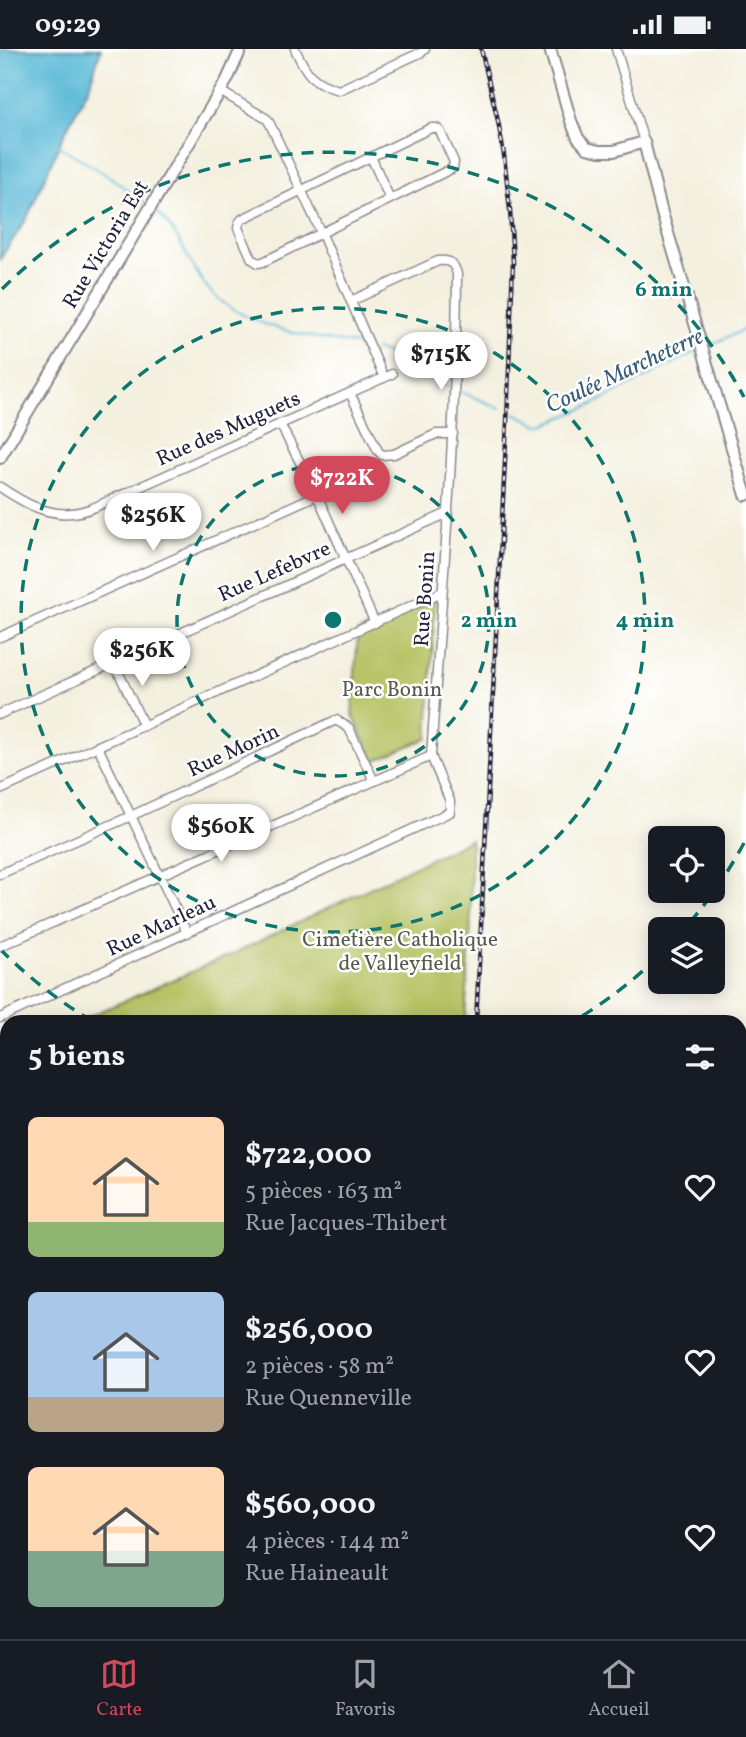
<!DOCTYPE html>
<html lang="fr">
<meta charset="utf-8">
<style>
body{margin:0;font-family:Vollkorn,serif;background:#242831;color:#f1f3f6;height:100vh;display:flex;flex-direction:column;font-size:26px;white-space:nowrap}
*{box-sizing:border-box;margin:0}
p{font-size:23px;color:#9ea1a6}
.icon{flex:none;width:38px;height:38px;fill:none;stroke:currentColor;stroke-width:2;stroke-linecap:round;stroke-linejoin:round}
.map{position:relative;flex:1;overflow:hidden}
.sheet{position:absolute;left:0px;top:966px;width:747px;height:625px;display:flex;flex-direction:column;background:#171b24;border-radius:21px 21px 0 0;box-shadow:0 4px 18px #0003}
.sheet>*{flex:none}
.fabs{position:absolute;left:648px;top:777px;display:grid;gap:14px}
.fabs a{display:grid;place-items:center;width:77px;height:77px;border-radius:10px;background:#171b24;box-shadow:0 4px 18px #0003;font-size:35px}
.price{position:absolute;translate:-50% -60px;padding:0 16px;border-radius:24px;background:#fff;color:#222;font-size:23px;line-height:46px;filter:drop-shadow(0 2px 4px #0008)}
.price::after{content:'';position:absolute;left:50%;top:42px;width:21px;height:16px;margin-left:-10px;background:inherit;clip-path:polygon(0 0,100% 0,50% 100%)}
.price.active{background:#d1495b;color:#fff}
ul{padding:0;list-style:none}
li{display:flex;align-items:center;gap:21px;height:175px;padding:0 28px}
li span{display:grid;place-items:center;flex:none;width:196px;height:140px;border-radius:10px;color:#555}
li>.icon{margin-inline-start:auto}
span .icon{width:84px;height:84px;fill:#fffc;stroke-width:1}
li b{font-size:30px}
h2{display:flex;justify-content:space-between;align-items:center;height:84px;padding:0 28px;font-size:30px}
.status{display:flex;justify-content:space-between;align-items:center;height:49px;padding:0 35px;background:#171b24;direction:ltr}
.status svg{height:19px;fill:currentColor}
.tabs{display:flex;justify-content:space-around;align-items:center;height:98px;border-top:2px solid #363941;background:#171b24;font-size:19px;color:#9ea1a6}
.tabs a{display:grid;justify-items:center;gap:4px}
.tabs .active{color:#d1495b}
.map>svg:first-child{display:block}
</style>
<div class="status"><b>09:29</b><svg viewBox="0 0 49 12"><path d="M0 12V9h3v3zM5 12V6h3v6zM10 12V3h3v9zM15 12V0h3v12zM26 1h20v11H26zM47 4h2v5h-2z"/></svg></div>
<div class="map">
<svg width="746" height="1590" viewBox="0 0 746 1590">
<rect width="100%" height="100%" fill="#fff"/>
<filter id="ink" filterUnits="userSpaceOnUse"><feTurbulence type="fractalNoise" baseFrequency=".0143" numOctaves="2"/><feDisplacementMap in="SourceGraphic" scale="14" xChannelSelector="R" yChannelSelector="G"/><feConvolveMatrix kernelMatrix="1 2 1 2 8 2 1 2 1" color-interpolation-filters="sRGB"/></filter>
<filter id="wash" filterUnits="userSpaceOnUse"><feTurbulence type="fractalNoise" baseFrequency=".00686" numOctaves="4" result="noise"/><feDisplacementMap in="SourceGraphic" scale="28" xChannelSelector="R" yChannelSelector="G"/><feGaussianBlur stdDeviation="1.57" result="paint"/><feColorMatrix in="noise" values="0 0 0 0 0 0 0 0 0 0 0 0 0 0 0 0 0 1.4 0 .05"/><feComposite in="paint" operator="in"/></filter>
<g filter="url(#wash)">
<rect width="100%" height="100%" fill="#f4f0df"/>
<g fill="#b6c264" stroke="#6c7250" stroke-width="2">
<path d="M 435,551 L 428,689 L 374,712 L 352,664 L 358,583 Z"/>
<path d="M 471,790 L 471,874 L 465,973 L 76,973 L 235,904 Z"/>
<path d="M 7,1006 L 7,1264 L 0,1267 L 0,1010 Z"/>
<path d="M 746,1060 L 746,1312 L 740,1315 L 740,1063 Z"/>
</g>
<path fill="#57b8d6" stroke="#3c6d88" stroke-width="2" d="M 3,0 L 101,0 L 89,38 L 66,81 L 26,171 L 0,210 L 0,4 Z"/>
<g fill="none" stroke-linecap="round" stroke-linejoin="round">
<g stroke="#57b8d6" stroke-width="2">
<path d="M 59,97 L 110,128 L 148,156"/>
<path d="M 155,161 C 180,185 185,206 203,233 C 233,278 317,290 367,297"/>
<path d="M 705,298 L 746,280"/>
<path d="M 375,300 L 404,311 L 451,339"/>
<path d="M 456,341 L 500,359"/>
<path d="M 515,364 L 539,376 L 544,376 L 570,365 L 590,357 L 697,302"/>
</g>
</g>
</g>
<g filter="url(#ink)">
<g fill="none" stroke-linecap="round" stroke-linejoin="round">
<g stroke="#8b898d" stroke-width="11">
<g id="street">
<path d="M 295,0 C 306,24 312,34 339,41 L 422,3 L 425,0"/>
<path d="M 616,0 L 644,93"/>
<path d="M 220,42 L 267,70 L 270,75 L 321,183 L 384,329"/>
<path d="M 431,79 L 436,79 L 440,82 L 454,113 L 453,119 L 263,213 L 258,214 L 252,210 L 238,179 L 239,174 L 242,170 Z"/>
<path d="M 371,108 L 390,150"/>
<path d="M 350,344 L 378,402 L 382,406 L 394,405 L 436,385 L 453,385"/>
<path d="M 280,375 L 317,446 L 375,574"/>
<path d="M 0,438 C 21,452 45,467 72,464 C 90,463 108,451 124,445 L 392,325"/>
<path d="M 0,588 L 317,446"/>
<path d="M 114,614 L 144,677"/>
<path d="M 0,665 L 448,464"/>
<path d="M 98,698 L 187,884"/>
<path d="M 0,741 L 442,543"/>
<path d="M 0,825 L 131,767 L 336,671 L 349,679 L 374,732"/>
<path d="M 0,897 L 431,707"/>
<path d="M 0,969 L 450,763 L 450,752 L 431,707 C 442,546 456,386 457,225 C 454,214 450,211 438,212 L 351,252"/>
<path d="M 740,1362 L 746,1360"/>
<path d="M 740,1445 L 746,1443"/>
<path d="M 740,1538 L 746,1535"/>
<path d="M 0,1576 L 7,1573"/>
<path d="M 285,1584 L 288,1590"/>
<path d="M 367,1584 L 370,1590"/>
<path d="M 527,1584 L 531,1590"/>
<path d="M 427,1590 L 427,1584"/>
<path d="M 627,1590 L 641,1584"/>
</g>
</g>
<g stroke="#8b898d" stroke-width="14">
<g id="secondary">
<path d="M 550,0 L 571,72 L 578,89 L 587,99 L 599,102 L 614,102 L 644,93 L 662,164 L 746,446"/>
<path d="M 0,409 L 227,31 L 241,0"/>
<path d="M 0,1430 L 7,1445"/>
<path d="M 0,1466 L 7,1463"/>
<path d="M 71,1584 L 74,1590"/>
</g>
</g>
<use href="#street" stroke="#fff" stroke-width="8"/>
<use href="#secondary" stroke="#fff" stroke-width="10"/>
<g stroke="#22223b" stroke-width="4.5">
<g id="rail">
<path d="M 476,973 L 507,373 L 513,213 L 510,161 L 504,106 L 498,72 L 481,0"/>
<path d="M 0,1277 L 7,1274"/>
</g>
</g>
<use href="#rail" stroke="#fff" stroke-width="2" stroke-dasharray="5" stroke-linecap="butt"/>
</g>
</g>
<g fill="none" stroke="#0f766e" stroke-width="3.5" stroke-dasharray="12 9">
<circle cx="333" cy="571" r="156"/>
<circle cx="333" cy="571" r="312"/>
<path d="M744 794A468 468 0 0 1 686 878M658 908A468 468 0 0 1 574 972M92 972A468 468 0 0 1 2 902M2 240A468 468 0 0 1 744 348"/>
</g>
<g text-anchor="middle" stroke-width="5" stroke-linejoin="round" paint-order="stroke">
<g font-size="21" fill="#22223b" stroke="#fff">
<text transform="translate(105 195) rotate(-59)" y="7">Rue Victoria Est</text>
<text transform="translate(228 379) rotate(-24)" y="7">Rue des Muguets</text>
<text transform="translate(274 522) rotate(-24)" y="7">Rue Lefebvre</text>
<text transform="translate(424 550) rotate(-86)" y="7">Rue Bonin</text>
<text transform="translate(233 701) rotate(-25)" y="7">Rue Morin</text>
<text transform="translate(161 876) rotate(-25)" y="7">Rue Marleau</text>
</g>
<g font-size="21" fill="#565a49" stroke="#fff">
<text x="392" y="647">Parc Bonin</text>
<text x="400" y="897">Cimetière Catholique<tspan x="400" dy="24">de Valleyfield</tspan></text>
</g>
<g font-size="23" font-style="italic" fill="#375e79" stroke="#fff">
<text transform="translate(624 321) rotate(-25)" y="8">Coulée Marcheterre</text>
</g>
</g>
<circle cx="333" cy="571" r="10" fill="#0f766e" stroke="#fff" stroke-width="3.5"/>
<g font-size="21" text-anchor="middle" font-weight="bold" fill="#0f766e" stroke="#fff" stroke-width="5" stroke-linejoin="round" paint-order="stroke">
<text x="664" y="247">6 min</text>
<text x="489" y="578">2 min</text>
<text x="645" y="578">4 min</text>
</g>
</svg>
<div class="fabs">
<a><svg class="icon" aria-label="locate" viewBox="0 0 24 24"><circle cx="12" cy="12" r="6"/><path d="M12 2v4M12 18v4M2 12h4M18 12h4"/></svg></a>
<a><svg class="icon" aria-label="layers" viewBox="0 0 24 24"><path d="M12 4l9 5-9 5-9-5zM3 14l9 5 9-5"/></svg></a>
</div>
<b class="price" style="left:441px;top:343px">$715K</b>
<b class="price active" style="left:342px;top:467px">$722K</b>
<b class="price" style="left:153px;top:504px">$256K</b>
<b class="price" style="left:142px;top:639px">$256K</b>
<b class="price" style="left:221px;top:815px">$560K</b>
<section class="sheet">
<h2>5 biens<svg class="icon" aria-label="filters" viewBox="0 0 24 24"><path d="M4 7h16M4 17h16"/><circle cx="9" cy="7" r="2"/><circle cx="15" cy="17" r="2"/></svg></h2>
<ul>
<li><span style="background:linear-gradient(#ffd9b3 75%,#8fb573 0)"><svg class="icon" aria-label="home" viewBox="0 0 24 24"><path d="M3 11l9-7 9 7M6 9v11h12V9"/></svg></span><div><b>$722,000</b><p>5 pièces · 163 m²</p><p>Rue Jacques-Thibert</p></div><svg class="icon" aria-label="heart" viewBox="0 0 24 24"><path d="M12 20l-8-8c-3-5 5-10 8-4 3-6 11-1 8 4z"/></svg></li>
<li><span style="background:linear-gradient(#a9c7e8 75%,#b9a48a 0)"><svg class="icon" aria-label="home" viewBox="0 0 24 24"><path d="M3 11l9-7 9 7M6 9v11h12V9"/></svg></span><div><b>$256,000</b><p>2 pièces · 58 m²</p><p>Rue Quenneville</p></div><svg class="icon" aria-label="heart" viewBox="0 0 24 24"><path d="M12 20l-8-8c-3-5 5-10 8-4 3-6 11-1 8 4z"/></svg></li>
<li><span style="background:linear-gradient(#ffd9b3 60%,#7fa58c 0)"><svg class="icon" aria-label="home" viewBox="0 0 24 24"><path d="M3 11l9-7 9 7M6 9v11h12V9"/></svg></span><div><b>$560,000</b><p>4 pièces · 144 m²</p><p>Rue Haineault</p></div><svg class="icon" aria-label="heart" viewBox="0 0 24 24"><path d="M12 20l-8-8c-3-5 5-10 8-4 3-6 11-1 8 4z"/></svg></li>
</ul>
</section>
</div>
<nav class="tabs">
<a class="active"><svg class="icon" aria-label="map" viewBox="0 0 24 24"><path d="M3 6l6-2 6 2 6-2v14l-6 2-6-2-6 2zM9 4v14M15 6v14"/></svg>Carte</a>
<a><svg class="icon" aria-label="saved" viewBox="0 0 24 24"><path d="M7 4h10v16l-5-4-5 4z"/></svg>Favoris</a>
<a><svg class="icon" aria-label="home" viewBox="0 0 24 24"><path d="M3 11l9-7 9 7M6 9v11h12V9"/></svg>Accueil</a>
</nav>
